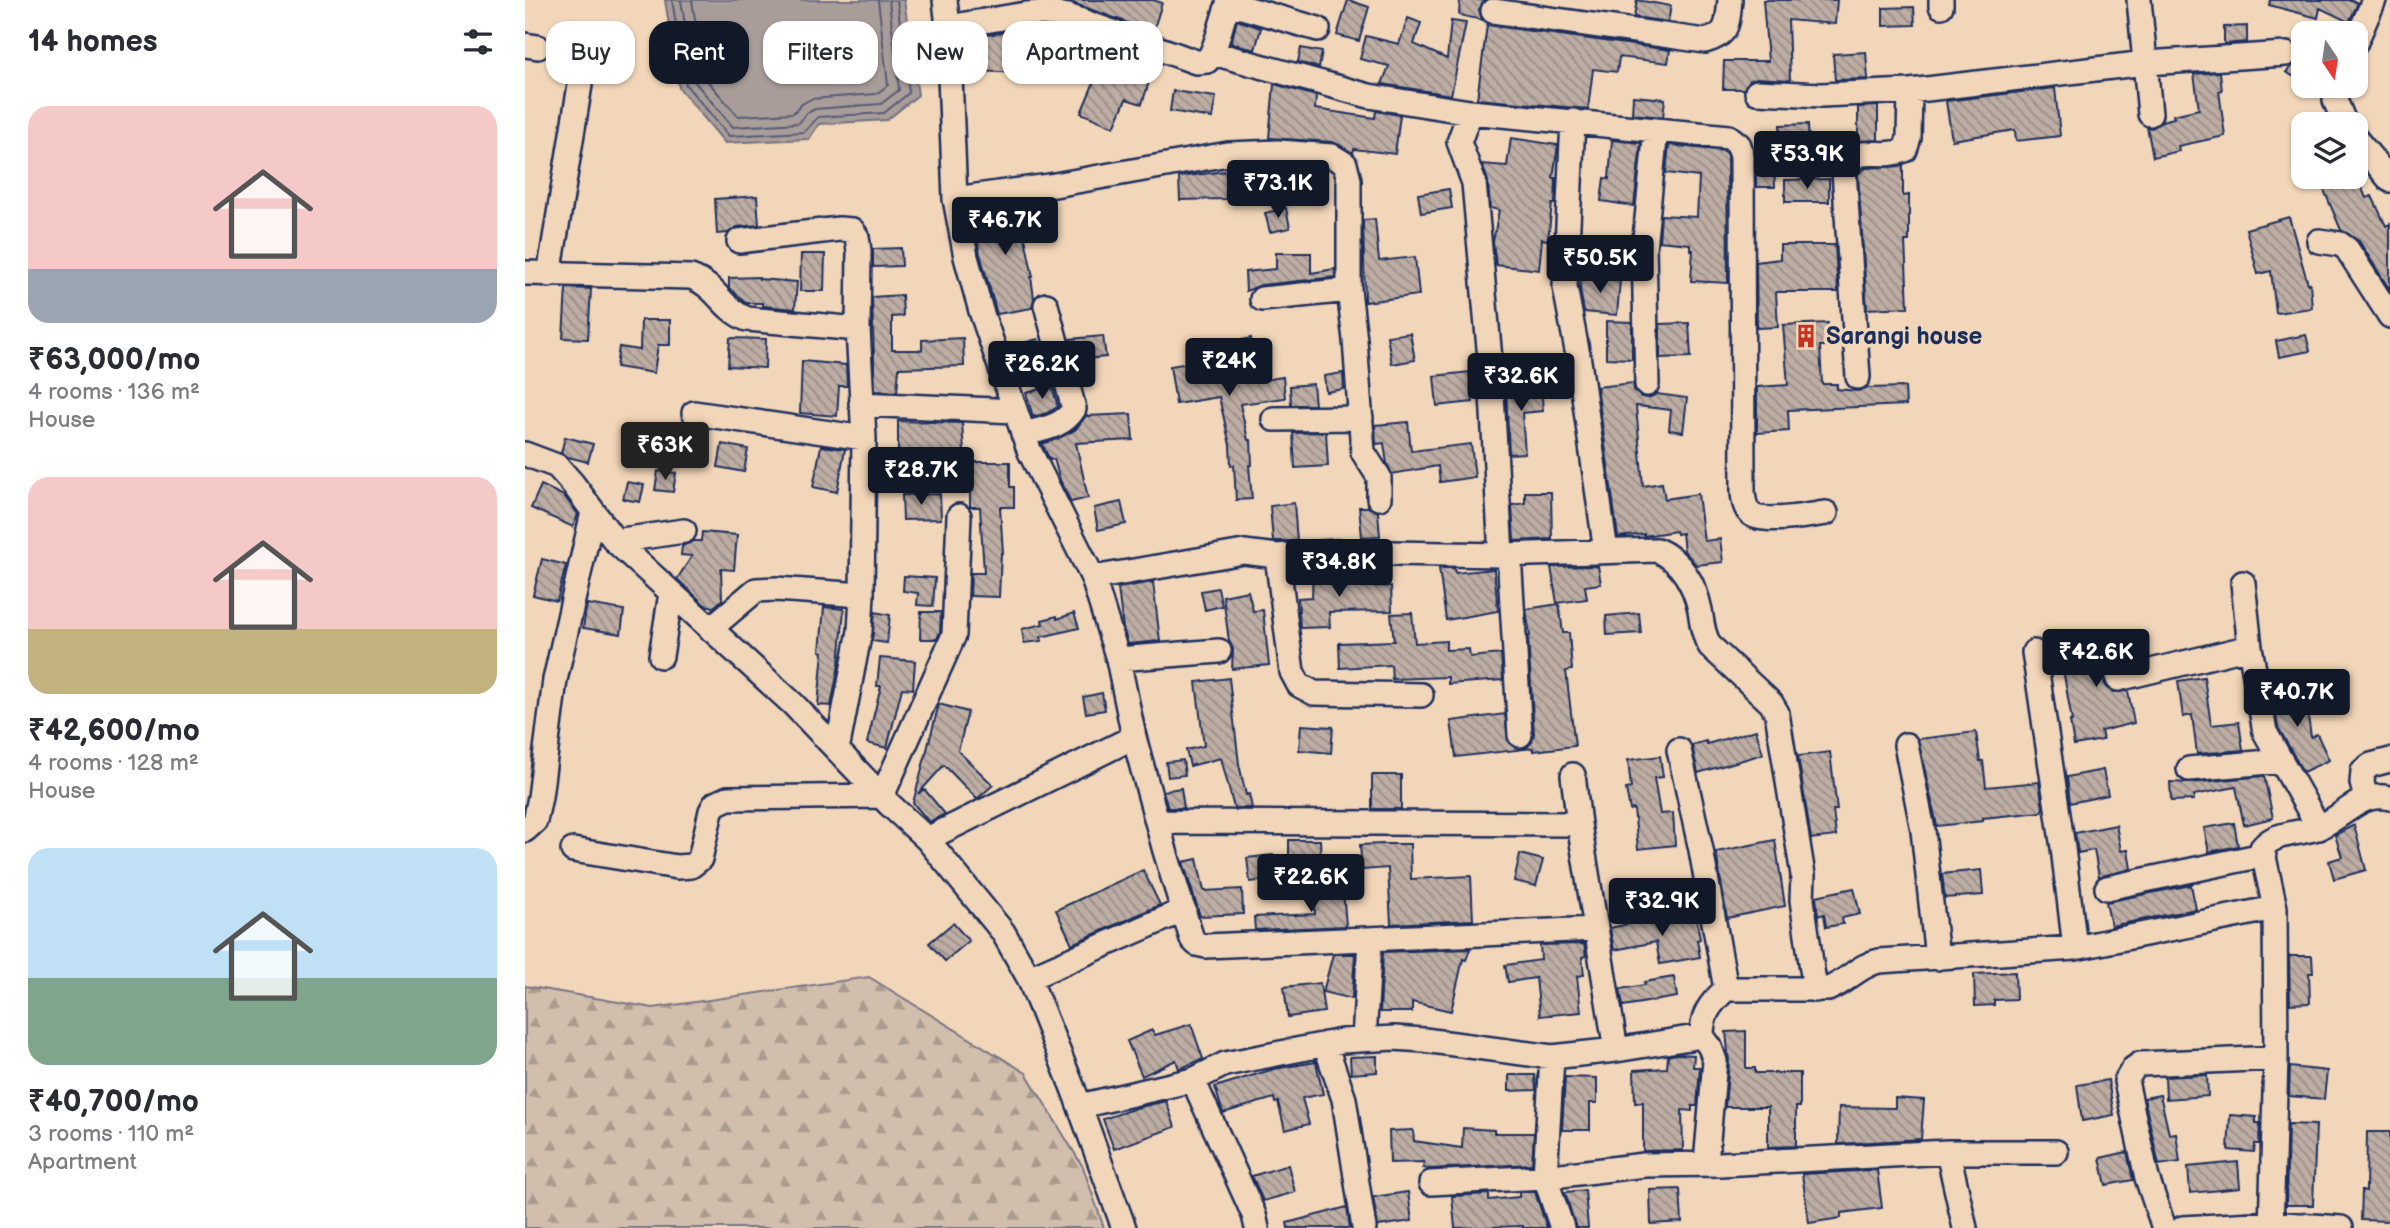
<!DOCTYPE html>
<html lang="en">
<head>
<meta charset="utf-8">
<style>
	body { margin:0; font-family:"Balsamiq Sans",sans-serif; background:#f7f7f7; color:#2b2b33; height:100vh; display:flex; flex-direction:column; font-size:26px; white-space:nowrap }
	* { box-sizing:border-box; margin:0 }
	p { font-size:23px; color:#7c7c81 }
	.icon { flex:none; width:38px; height:38px; fill:none; stroke:currentColor; stroke-width:2; stroke-linecap:round; stroke-linejoin:round }
	.map { position:relative; flex:1; overflow:hidden }
	.side { display:flex; flex-direction:column; background:#fff; width:525px }
	.side>* { flex:none }
	.hud { position:absolute; left:21px; top:21px; width:665px; height:63px; display:flex; gap:14px }
	.needle { width:46px; rotate:167deg }
	.tools { position:absolute; left:1766px; top:21px; display:grid; gap:14px }
	.tools a { display:grid; place-items:center; width:77px; height:77px; border-radius:14px; background:#fff; box-shadow:0 2px 5px #0004; font-size:35px }
	.price { position:absolute; translate:-50% -60px; padding:0 16px; border-radius:7px; background:#111827; color:#fff; font-size:23px; line-height:46px; filter:drop-shadow(0 2px 4px #0008) }
	.price::after { content:''; position:absolute; left:50%; top:42px; width:21px; height:16px; margin-left:-10px; background:inherit; clip-path:polygon(0 0,100% 0,50% 100%) }
	.price.on { background:#222; color:#fff }
	ul { padding:0; list-style:none }
	li { display:grid; align-content:center; gap:14px; height:371px; padding:0 28px }
	li span { display:grid; place-items:center; height:217px; border-radius:21px; color:#555 }
	li>.icon { margin-inline-start:auto }
	span .icon { width:126px; height:126px; fill:#fffc; stroke-width:1 }
	li b { font-size:30px }
	h2 { display:flex; justify-content:space-between; align-items:center; height:84px; padding:0 28px; font-size:30px }
	.chip { padding:0 24px; border-radius:21px; background:#fff; box-shadow:0 2px 5px #0004; font-size:24px; line-height:63px }
	.chip.on { background:#111827; color:#fff }
	main { display:flex; flex:1; min-height:0 }
	.map>svg:first-child { display:block }
</style>
</head>
<body>
<main>
<section class="side">
<h2>14 homes<svg class="icon" aria-label="filters" viewBox="0 0 24 24"><path d="M4 7h16M4 17h16"/><circle cx="9" cy="7" r="2"/><circle cx="15" cy="17" r="2"/></svg></h2>
<ul>
<li><span style="background:linear-gradient(#f6c9c9 75%,#9aa5b1 0)"><svg class="icon" aria-label="home" viewBox="0 0 24 24"><path d="M3 11l9-7 9 7M6 9v11h12V9"/></svg></span><div><b>₹63,000/mo</b><p>4 rooms · 136 m²</p><p>House</p></div></li>
<li><span style="background:linear-gradient(#f6c9c9 70%,#c2b280 0)"><svg class="icon" aria-label="home" viewBox="0 0 24 24"><path d="M3 11l9-7 9 7M6 9v11h12V9"/></svg></span><div><b>₹42,600/mo</b><p>4 rooms · 128 m²</p><p>House</p></div></li>
<li><span style="background:linear-gradient(#bfe0f5 60%,#7fa58c 0)"><svg class="icon" aria-label="home" viewBox="0 0 24 24"><path d="M3 11l9-7 9 7M6 9v11h12V9"/></svg></span><div><b>₹40,700/mo</b><p>3 rooms · 110 m²</p><p>Apartment</p></div></li>
</ul>
</section>
<div class="map">
<svg width="1865" height="1228" viewBox="0 0 1865 1228">
	<defs>
		<pattern id="forest-firs" width="22" height="20" patternUnits="userSpaceOnUse" patternTransform="scale(1.75)"><rect width="22" height="20" fill="#d2beac"/><path d="M5 1l3.5 6h-7zM16 11l3.5 6h-7z" fill="#aa9b8f"/></pattern>
		<pattern id="building-back-hatch" width="6" height="6" patternUnits="userSpaceOnUse" patternTransform="scale(1.75)"><rect width="6" height="6" fill="#bdada3"/><path d="M-1 5l2 2M0 0l6 6M5-1l2 2" fill="none" stroke="#998d88"/></pattern>
	</defs>
	<rect width="100%" height="100%" fill="#f2d6b9"/>
	<filter id="ink" filterUnits="userSpaceOnUse"><feTurbulence type="fractalNoise" baseFrequency=".0143" numOctaves="2"/><feDisplacementMap in="SourceGraphic" scale="14" xChannelSelector="R" yChannelSelector="G"/><feConvolveMatrix kernelMatrix="1 2 1 2 8 2 1 2 1" color-interpolation-filters="sRGB"/></filter>
	<g filter="url(#ink)">
		<path fill="url(#forest-firs)" stroke="#767685" stroke-width="2" d="M344,977L501,1073L558,1167L579,1228H0V986L128,1008Z"/>
		<path fill="#a99d9a" stroke="#707182" stroke-width="2" d="M140,0H379L393,95L362,120L294,124L284,139L200,143L154,88Z"/>
		<g fill="none" stroke-linecap="round" stroke-linejoin="round">
			<path stroke="#545b76" stroke-width="2" d="M147,0L161,85L204,136L279,132L293,117L359,113L384,93L372,0
				M156,0L169,81L208,127L274,123L282,113L290,109L356,104L374,90L364,0
				M167,0L179,77L213,116L268,113L277,104L286,99L351,94L363,85L353,0"/>
		</g>
		<path fill="url(#building-back-hatch)" stroke="#1b2f5e" stroke-width="2" d="M528,0H628L637,3L628,32L548,3Z
			M823,0L844,7L834,41L812,35Z
			M935,0H960L954,10L957,20L934,15Z
			M1112,0L1146,6L1143,22L1109,17Z
			M1238,0H1312L1310,24L1263,20L1265,80L1232,78L1225,80L1219,89H1198L1199,61H1243Z
			M1745,0H1827L1833,3L1824,22L1795,8L1793,18L1744,5Z
			M1389,7L1390,25L1358,26V8Z
			M883,18L896,23L889,44L922,59L926,21L941,23L926,95L857,84L864,66L835,59L841,36L874,44Z
			M712,20L736,28L730,50L706,43Z
			M962,25L1145,50L1143,63L1094,57L1092,72L1068,69L1063,109L952,99Z
			M1722,26V42L1699,44V27Z
			M522,27L540,30L612,56L603,76L624,82L617,104L601,99L589,127L556,113L572,75L513,70Z
			M499,29V73L448,71L450,37Z
			M1778,45V82L1761,72L1773,61L1774,51Z
			M776,48L797,52L794,68L773,62Z
			M1341,52L1343,79L1310,80L1308,54Z
			M1695,72L1697,91H1694L1700,136L1653,146L1654,151L1628,157L1622,127L1627,128L1637,121L1649,118L1648,115L1674,109L1669,74Z
			M749,84L791,96L790,109L850,118L851,111L875,115L870,154L829,149L828,153L808,142L744,138Z
			M1530,88L1535,136L1491,141L1490,130L1427,140L1421,101Z
			M648,91L691,97L687,118L645,111Z
			M1108,96L1140,99L1138,117L1107,114Z
			M1353,106V140L1333,141V107Z
			M1283,124L1284,148L1256,149L1255,125Z
			M986,138L1033,145L1028,178H1031L1030,204H1027L1023,240L1017,239L1014,270L971,265L968,242L974,210L965,208L963,181L957,164L982,166Z
			M1087,140L1116,143L1109,206L1076,201L1079,178L1084,179Z
			M1144,145L1199,151L1202,153L1203,283L1166,281L1168,250H1165V244L1134,241L1136,215L1172,217L1174,177L1141,173Z
			M750,166L788,169V201L752,202Z
			M1249,166L1250,187H1231V167Z
			M1378,166V196L1384,195V241H1380L1383,307L1342,309L1333,174L1341,168Z
			M701,171V199L655,200L654,177Z
			M1810,177H1832L1841,198L1847,196L1861,226L1865,224V290L1834,241L1816,230L1796,183Z
			M1304,179V202H1260V180Z
			M924,189L927,208L896,213L893,194Z
			M232,196L234,225L212,227L203,233L192,234L190,199Z
			M493,204L508,277H506L509,298L507,308L472,314L455,254L446,211Z
			M761,208L765,228L745,232L740,213Z
			M1764,217L1783,284L1785,283L1787,308L1751,313L1746,271L1733,274L1721,229Z
			M850,219L854,261L890,257L894,295L840,302L838,220Z
			M1255,245H1310L1313,292H1251L1253,327L1232,328L1231,262L1255,259Z
			M376,248L377,266L348,267V249Z
			M751,253H786V273L810,269V277L736,285L721,291L720,272L751,269Z
			M276,254H300L299,291H275Z
			M234,277V279L272,282L270,309L238,306V303H222L204,288V278Z
			M1056,277L1095,280L1092,315L1059,312L1055,289Z
			M41,288L66,289L63,339L38,338Z
			M377,295L378,316L367,317V350H397V340L438,338L439,366L374,368L372,392L350,391L347,297Z
			M116,320H145V345H133L129,373L91,367L94,347L115,350Z
			M1081,321L1107,322V359L1081,358Z
			M1164,323L1166,357L1135,358V324Z
			M1303,323L1304,346H1295L1297,384H1312V389L1333,391L1341,388L1380,387L1381,405L1263,410L1264,431L1232,433V387L1263,385L1258,325Z
			M885,333L890,360L867,364L862,336Z
			M1781,335L1785,351L1754,357L1751,341Z
			M578,336L581,357L550,360L545,339Z
			M205,338L241,339L240,368L203,366Z
			M726,338L732,381L758,377L760,398L715,404L723,440H726L727,465H724L727,499L711,500L709,465L706,466L705,445L694,397L651,404L645,366L695,358L692,346Z
			M513,339L519,359L495,366L491,345Z
			M277,361L321,365L322,386H314L312,416L275,413Z
			M945,372L948,402L912,406L909,376Z
			M818,373L819,389L801,392L799,376Z
			M1108,383L1109,391L1116,397L1123,398L1132,394L1162,398L1158,432L1144,430L1146,410L1111,406L1118,486L1137,483L1140,499L1173,494L1179,541L1195,539L1198,562L1171,565L1159,551L1157,533L1152,534L1151,531L1119,536V534L1093,537L1072,387Z
			M788,384L790,405H766L765,386Z
			M1016,384L1018,411L997,413L1000,453L984,454L981,387Z
			M527,386L533,407L522,413L508,417L501,393Z
			M606,414L608,440L551,443L563,498L546,502L535,480L529,459L525,460L517,444L532,439L550,430L561,416Z
			M373,421L437,423L439,452L386,453L384,488L352,485L353,465L373,467Z
			M883,422L886,451L946,444L950,477L915,482L913,466L867,474L862,464L859,443L851,444L850,425Z
			M801,432L803,466L770,468L768,433Z
			M40,437L68,444L63,462L43,457L36,453Z
			M197,444L223,449L219,472L193,467Z
			M296,446L320,449L312,492L288,487Z
			M433,462H485V487H489V507H475L478,553H476L474,597L445,596L446,573H459L455,507H445V482H433Z
			M133,471L151,473L148,492L130,490Z
			M102,482L119,485L115,502L98,499Z
			M16,485L39,496L53,514L48,527L6,508Z
			M1000,492H1026L1027,539L989,541L987,505L1000,503Z
			M415,494L416,519L378,520L377,495Z
			M596,502L601,524L573,530L569,508Z
			M769,503L772,541H748L745,506Z
			M834,507H843L853,512L855,536L837,537Z
			M177,532L212,535L209,570L196,569L197,600L189,607L180,605L152,579L167,556L156,555L157,546L169,541H176Z
			M17,559L41,565L32,601L8,595Z
			M816,566L815,587L866,586L867,611L804,612L805,627L775,628L773,598L787,597L788,568Z
			M1073,566L1076,584L1060,586L1062,599L1032,603L1026,567Z
			M914,568H929L930,573L969,569L973,611L921,620Z
			M379,576L410,578L408,606L392,605L393,593L378,591Z
			M628,582L635,641L603,644L598,628L593,588Z
			M693,588L697,606L680,610L676,591Z
			M723,591L728,611L738,610L744,665L707,669L708,649L704,641L698,596Z
			M62,604L99,610L96,634L58,628Z
			M1034,604L1038,633H1044L1047,670L1041,671L1050,746L1008,751V748L931,757L926,721L980,714L984,743L995,749L1002,747L1007,742L1009,734L1003,636H1005L1001,609Z
			M299,607L319,609L314,665L306,706L293,705L298,652L295,651Z
			M350,612L365,615L362,643L347,641Z
			M396,612H416L415,632L412,639H395Z
			M549,613L554,628L516,637L517,641L499,643L497,629L518,624L517,620L532,616V619Z
			M887,613L890,643L921,641V650L944,649L945,657L976,654L978,680L923,684V677L867,679L866,665L815,668L814,643L869,641L866,614Z
			M1114,613L1116,633L1082,635L1081,616Z
			M1598,632L1607,661L1584,668L1580,674L1579,682L1582,688L1588,692L1603,691L1609,723L1576,731L1578,740L1549,745L1545,721H1547L1539,675L1532,655Z
			M355,658L390,661L388,689L377,688L362,748L342,743L356,686H352Z
			M1759,676L1766,712L1782,710L1786,737L1792,734L1804,760L1778,772L1753,727L1745,679Z
			M1679,677L1686,725L1714,722L1718,750L1672,754L1667,715L1658,717L1653,681Z
			M704,678L714,764L721,795L724,794L727,808H709L696,758L665,766L661,750L679,746L671,682Z
			M577,693L580,710L561,713L558,697Z
			M414,704L443,712L433,751L468,785L452,799L419,765L393,794L399,789L420,814L404,822L388,803Z
			M776,725L808,727L806,753L774,750Z
			M1231,730L1238,754L1173,773L1167,745L1181,741L1182,744Z
			M1451,732L1455,761H1458L1461,787L1514,782L1518,808L1516,812L1458,818V821L1412,826L1393,739Z
			M1305,752L1312,810H1308L1311,836L1286,839L1273,756Z
			M1135,756L1138,777L1129,778L1135,814L1148,813L1150,845L1113,849L1109,809L1105,810L1101,789L1106,788L1103,760Z
			M658,760L660,775L643,777L641,762Z
			M1578,770L1583,795L1545,803L1542,777Z
			M847,775H876V809H847Z
			M1739,776L1748,818L1719,825L1711,787L1669,795V800L1646,801L1645,782L1665,783Z
			M656,788L659,808H643L638,791Z
			M1709,823L1713,846L1684,852L1679,828Z
			M1591,825L1596,851L1603,850L1606,869L1574,877L1569,850L1553,853L1550,833Z
			M1829,825L1841,870L1809,879L1804,861L1817,857L1810,835Z
			M764,840H795L796,865H764Z
			M1250,840L1260,906L1202,918L1191,852Z
			M859,844H885L886,879L946,876L948,920L866,924L863,868L837,870L835,845Z
			M995,854L1018,860L1011,886L989,881Z
			M748,855L751,879L725,882L722,858Z
			M672,859L679,891L717,889L718,914L675,916L658,862Z
			M618,870L635,905L547,944L531,910Z
			M1456,870L1458,895L1420,898L1417,874Z
			M1666,885L1671,909L1586,926L1581,902Z
			M1329,888L1335,914L1317,918L1318,924L1301,927L1299,914L1293,916L1291,896Z
			M818,889L821,926L730,930L729,917L790,914L789,891Z
			M1171,915L1175,939L1172,940L1175,957L1135,964L1131,942L1089,950L1085,928L1121,920V923Z
			M428,923L444,941L420,961L404,943Z
			M1059,944L1061,956L1057,957L1059,975L1052,976L1056,1012L1015,1016L1011,978L983,982L980,965L1016,960L1015,945Z
			M945,949L941,960L938,959L926,1011L887,1002V1012H855L858,952Z
			M808,954H830L827,999L798,992Z
			M1764,956H1787L1788,973H1784L1785,1003L1765,1004Z
			M1490,972L1491,999L1469,1000V1005L1450,1006L1449,974Z
			M1149,977L1152,997L1098,1006L1095,989L1120,985L1119,982Z
			M795,983L799,1012L763,1017L759,987Z
			M666,1024L678,1059L654,1069L651,1060L617,1076L602,1041L627,1030L630,1035Z
			M1221,1031V1068H1230V1073H1275V1107H1271V1146L1243,1147V1107H1200L1204,1062L1201,1032Z
			M1151,1054L1169,1055L1168,1067H1175L1172,1106H1167V1111L1157,1110L1158,1150L1118,1151V1102L1110,1103L1109,1070L1142,1068L1143,1056Z
			M852,1056V1072L826,1074L825,1057Z
			M791,1062L798,1094L777,1098L784,1124L760,1130L753,1102L750,1103L749,1098L698,1113L690,1087L749,1069Z
			M1765,1067L1802,1071L1799,1099L1764,1096Z
			M984,1075H1010L1011,1090L984,1091Z
			M1682,1075L1683,1096L1641,1099L1640,1077Z
			M1040,1077L1072,1078V1103H1065V1130H1037Z
			M1583,1080L1589,1115L1557,1121L1552,1085Z
			M1635,1095L1644,1134L1651,1133L1655,1162L1634,1165L1619,1098Z
			M1370,1098L1399,1100L1396,1139L1313,1144L1314,1107L1370,1108Z
			M641,1101L650,1127L589,1149L578,1119L611,1108Z
			M1705,1115L1731,1117V1123H1735L1734,1144H1730L1729,1152L1703,1150Z
			M1763,1124L1791,1125L1788,1205H1761Z
			M938,1128L969,1130V1133H1009L1007,1164L904,1169L898,1168L899,1162L865,1163L864,1131L888,1130L889,1141L937,1148Z
			M1842,1132H1865V1221L1836,1220L1837,1190L1841,1191Z
			M1602,1152L1608,1180L1581,1185L1575,1158Z
			M1713,1162L1715,1188L1665,1193L1663,1167Z
			M763,1165L770,1192L738,1201L727,1176Z
			M1352,1170L1357,1208L1316,1213V1218L1284,1223L1277,1174Z
			M1155,1189L1157,1222L1126,1224L1125,1190Z
			M1060,1190L1063,1228H1051L1040,1192Z
			M883,1192L887,1221L853,1226L848,1197Z
			M994,1192H1010L1022,1228H998V1226L930,1228L927,1196L964,1194V1200L994,1197Z
			M822,1207L825,1228H763L762,1223Z"/>
		<g fill="none" stroke-linecap="round" stroke-linejoin="round">
			<g stroke="#1b2f5e" stroke-width="28">
				<path id="minor" d="M420,0L423,27L430,199L441,257L456,311L504,450L568,578L593,659L609,737L640,851L667,939L672,944L681,946L1071,929
					M1614,0L1625,114
					M703,3L793,29
					M1416,6V0
					M968,11L1180,41C1205,34 1202,23 1205,0
					M423,27L501,14L519,13L543,16L671,62L682,61C693,47 696,19 705,0
					M1830,44L1849,0
					M0,45L13,47
					M688,53L844,96L945,112L1204,137L1214,145L1217,157L1218,493C1219,501 1220,509 1226,514C1238,524 1285,515 1301,513
					M1813,86L1810,100L1820,124
					M1232,92L1296,95L1385,91L1621,63L1761,54
					M945,112L934,142L949,183L965,359L976,555
					M1048,121L1040,287L1054,361L1081,552
					M1830,138L1865,180
					M430,199L524,186L703,154L753,152L807,156L820,164L824,180V290L830,340L838,452L854,477V498
					M214,241L314,229L327,230L332,237L334,251L333,329L339,438L337,595L335,631L312,750
					M1794,241L1815,244L1822,249L1865,316
					M0,273L166,277C192,286 197,309 222,319L333,329
					M24,275L55,85
					M737,299L824,290
					M1333,377L1319,171C1332,141 1355,161 1380,150L1384,138L1385,91
					M1122,384L1119,248L1131,130
					M336,404L490,411
					M169,413L339,438
					M749,419L836,418
					M498,434C518,429 538,427 549,409L521,305
					M0,454L32,466L48,484L90,541L268,704L364,804L402,839L478,932L504,978L549,1091L599,1228
					M90,541L159,531
					M984,554L995,735
					M752,556L767,672L774,685L789,693L896,695
					M568,578L719,552L752,556L811,552L976,555L1132,550C1156,560 1170,585 1175,610C1177,623 1178,635 1185,646L1246,703L1252,713L1278,875L1277,900L1290,990
					M1718,583L1725,647L1740,732L1794,828
					M185,629L231,590L251,589L337,595
					M1509,652L1538,848L1550,948
					M136,656L146,593
					M593,659L694,651
					M1593,679L1725,647
					M1381,745L1398,830L1412,958
					M1154,750L1176,850L1201,989
					M1664,769L1755,761
					M1048,775L1054,824
					M1841,798L1837,783L1838,771L1846,765L1865,760
					M632,822L1054,824L1091,1050
					M0,830L10,821L15,797L30,680L68,512
					M402,839L609,737
					M48,850L152,867L166,866L175,859L186,811L190,804L203,798L357,796L429,635L434,516
					M1582,888L1738,855
					M504,978L659,910
					M1177,1036C1177,1014 1185,1004 1201,989H1303C1322,982 1334,965 1354,961L1550,948L1750,908
					M839,1039L845,940
					M800,1044L819,1099L839,1228
					M1027,1057L1020,1177L1037,1228
					M668,1080L729,1215L732,1228
					M555,1106L668,1080L700,1064L817,1041L869,1038L899,1040L1027,1057L1091,1050L1177,1036L1185,1047L1190,1061L1181,1163
					M1423,1152H1531
					M906,1183L1020,1177L1119,1165L1195,1164L1423,1152L1440,1228
					M1639,1228L1622,1178L1601,1081L1608,1069L1615,1064L1751,1058
					M1658,1228L1746,1223L1816,1228
					M1746,1228L1751,1058L1750,908L1737,848C1749,832 1775,834 1792,828C1817,819 1836,790 1865,798"/>
			</g>
			<use href="#minor" stroke="#f2d6b9" stroke-width="23"/>
		</g>
	</g>
	<defs>
		<g id="building-bare" transform="scale(1.89)"><path d="M-4-6H4V6H1V3H-1V6H-4ZM-2.5-4.3h1.7v1.8h-1.7ZM.8-4.3h1.7v1.8H.8ZM-2.5-1h1.7V.8h-1.7ZM.8-1h1.7V.8H.8Z" fill="#c8321e" stroke="#f2d6b9" stroke-width="2.5" paint-order="stroke"/></g>
	</defs>
	<g fill-rule="evenodd">
		<use href="#building-bare" x="1281" y="336"/>
	</g>
	<g text-anchor="middle" dominant-baseline="central" stroke-width="7" stroke-linejoin="round" paint-order="stroke">
		<g font-size="24" font-weight="bold" fill="#1b2f5e" stroke="#f2d6b9" text-anchor="start">
			<text x="1301" y="336">Sarangi house</text>
		</g>
	</g>
</svg>
<div class="tools">
<a><svg class="needle" viewBox="-14 -14 28 28"><path d="M0-13l5 13h-10z" fill="#e53935"/><path d="M0 13l5-13h-10z" fill="#7c7c81"/></svg></a>
<a><svg class="icon" aria-label="layers" viewBox="0 0 24 24"><path d="M12 4l9 5-9 5-9-5zM3 14l9 5 9-5"/></svg></a>
</div>
<b class="price" style="left:1282px;top:191px">₹53.9K</b>
<b class="price" style="left:753px;top:220px">₹73.1K</b>
<b class="price" style="left:480px;top:257px">₹46.7K</b>
<b class="price" style="left:1075px;top:295px">₹50.5K</b>
<b class="price" style="left:704px;top:398px">₹24K</b>
<b class="price" style="left:517px;top:401px">₹26.2K</b>
<b class="price" style="left:996px;top:413px">₹32.6K</b>
<b class="price on" style="left:140px;top:482px">₹63K</b>
<b class="price" style="left:396px;top:507px">₹28.7K</b>
<b class="price" style="left:814px;top:599px">₹34.8K</b>
<b class="price" style="left:1571px;top:689px">₹42.6K</b>
<b class="price" style="left:1772px;top:729px">₹40.7K</b>
<b class="price" style="left:786px;top:914px">₹22.6K</b>
<b class="price" style="left:1137px;top:938px">₹32.9K</b>
<div class="hud">
<a class="chip">Buy</a>
<a class="chip on">Rent</a>
<a class="chip">Filters</a>
<a class="chip">New</a>
<a class="chip">Apartment</a>
</div>
</div>
</main>
</body>
</html>
